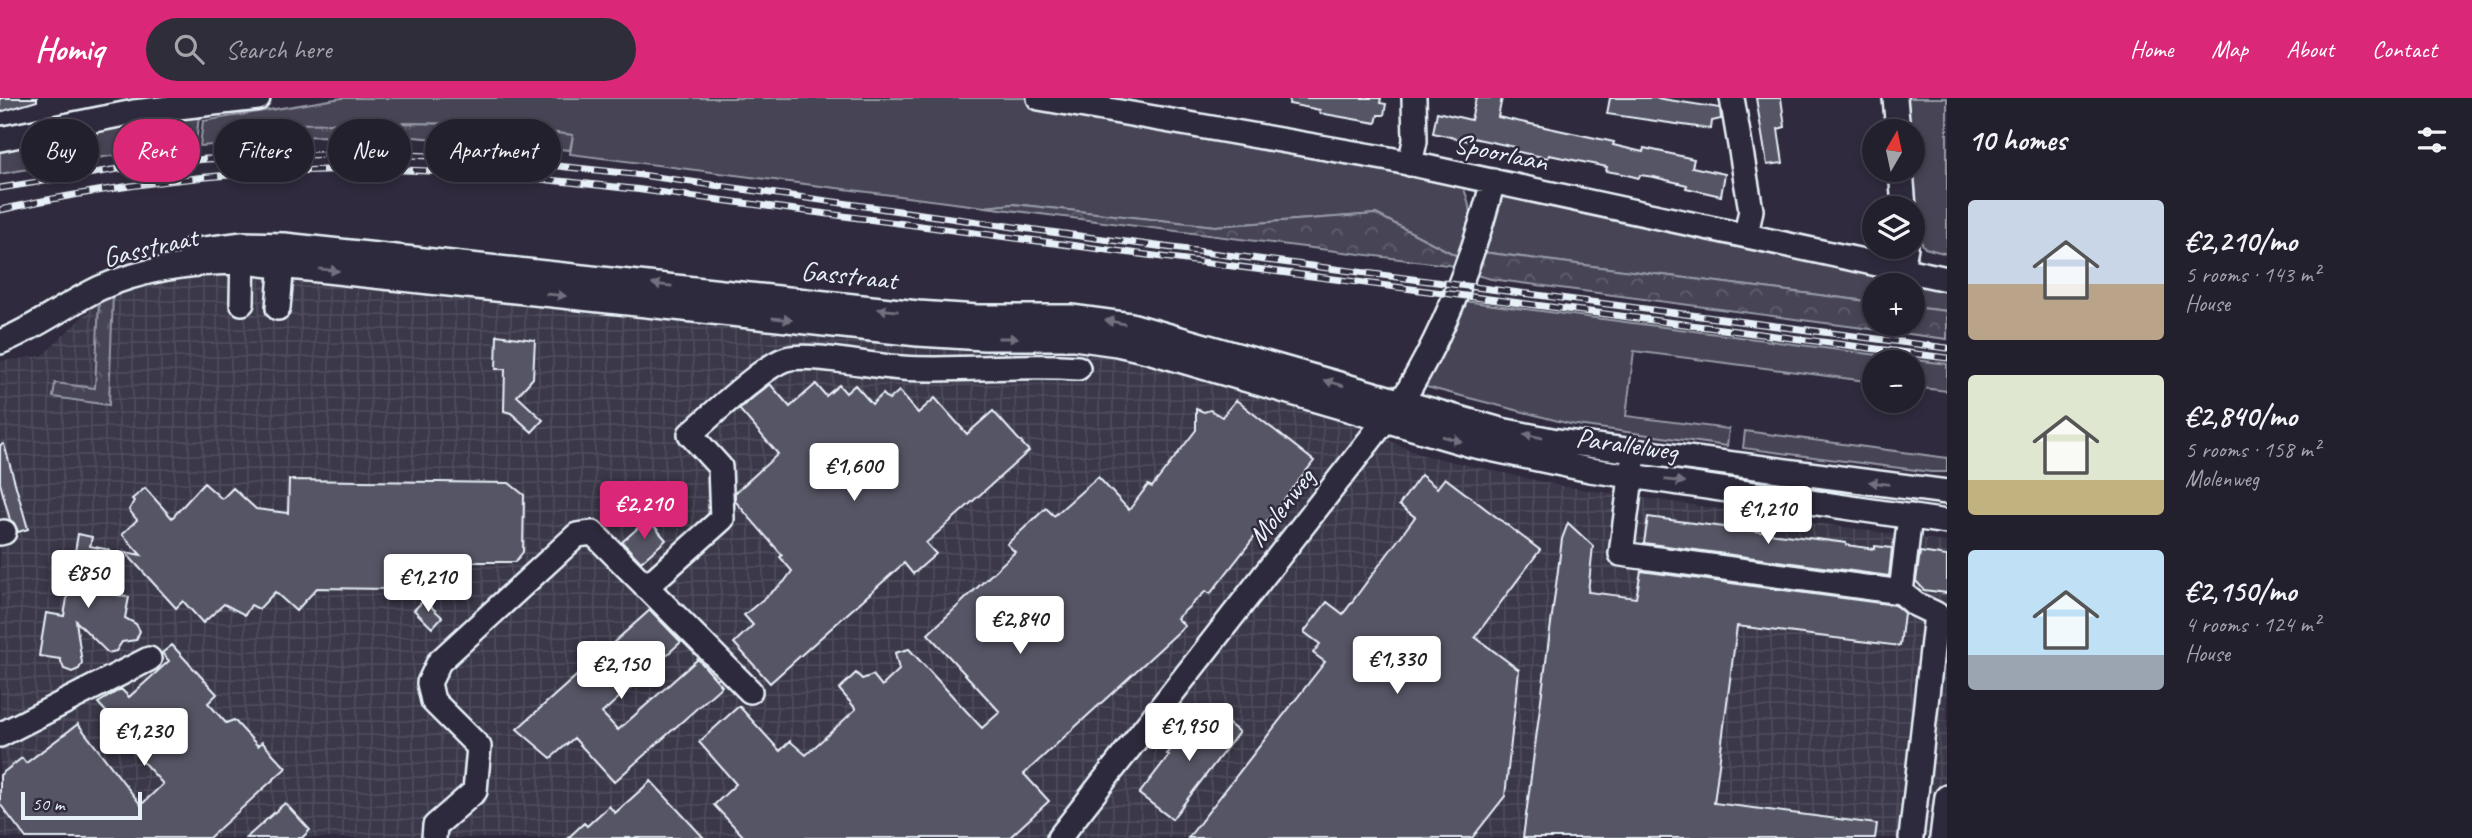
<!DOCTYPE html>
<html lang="en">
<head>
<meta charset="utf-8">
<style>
	body { margin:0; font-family:Caveat,sans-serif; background:#2f2d3a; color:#f1f3f6; height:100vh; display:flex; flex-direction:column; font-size:26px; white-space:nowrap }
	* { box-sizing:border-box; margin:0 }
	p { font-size:23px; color:#a3a3aa }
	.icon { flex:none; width:38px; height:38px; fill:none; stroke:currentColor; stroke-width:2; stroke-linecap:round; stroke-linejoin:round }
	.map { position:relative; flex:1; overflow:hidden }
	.drawer { display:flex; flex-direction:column; background:#23202e; width:525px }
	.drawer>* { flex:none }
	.top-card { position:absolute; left:21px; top:21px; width:665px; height:63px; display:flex; gap:14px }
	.needle { width:46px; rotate:9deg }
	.fabs { position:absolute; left:1862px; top:21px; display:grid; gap:14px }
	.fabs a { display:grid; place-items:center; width:63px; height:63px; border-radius:50%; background:#23202e; box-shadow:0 4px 10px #0003,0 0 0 2px #403e4a; font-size:35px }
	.scale { position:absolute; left:21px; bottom:18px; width:121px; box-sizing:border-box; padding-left:7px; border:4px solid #e8f1f8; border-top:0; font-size:19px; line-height:24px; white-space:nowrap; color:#e8f1f8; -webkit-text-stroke:5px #2f2a3d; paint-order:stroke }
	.price { position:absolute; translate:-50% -60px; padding:0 16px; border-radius:7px; background:#fff; color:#222; font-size:23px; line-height:46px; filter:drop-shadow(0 2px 4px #0008) }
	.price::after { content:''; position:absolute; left:50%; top:42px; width:21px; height:16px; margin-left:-10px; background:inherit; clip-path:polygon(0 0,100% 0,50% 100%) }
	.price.selected { background:#db2777; color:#fff }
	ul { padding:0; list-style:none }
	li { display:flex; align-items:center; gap:21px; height:175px; padding:0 21px }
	li span { display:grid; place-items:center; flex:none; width:196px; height:140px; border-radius:7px; color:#555 }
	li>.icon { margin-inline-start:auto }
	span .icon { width:84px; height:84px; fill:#fffc; stroke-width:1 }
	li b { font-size:30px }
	h2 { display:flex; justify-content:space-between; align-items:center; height:84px; padding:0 21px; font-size:30px }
	.chip { padding:0 24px; border-radius:32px; background:#23202e; box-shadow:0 4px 10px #0003,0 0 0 2px #403e4a; font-size:24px; line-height:63px }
	.chip.selected { background:#db2777; color:#fff }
	header { display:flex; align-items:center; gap:42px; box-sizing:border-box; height:98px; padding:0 35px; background:#db2777; color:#fff }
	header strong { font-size:33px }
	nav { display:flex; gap:38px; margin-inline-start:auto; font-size:24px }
	.search { width:490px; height:63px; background:#2f2d3a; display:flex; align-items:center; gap:18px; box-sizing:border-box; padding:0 24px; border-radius:38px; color:#a3a3aa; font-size:26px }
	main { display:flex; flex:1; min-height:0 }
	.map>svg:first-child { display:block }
</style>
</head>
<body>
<header>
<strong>Homiq</strong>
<div class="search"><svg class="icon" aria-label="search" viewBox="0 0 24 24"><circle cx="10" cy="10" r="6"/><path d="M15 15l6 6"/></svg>Search here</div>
<nav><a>Home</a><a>Map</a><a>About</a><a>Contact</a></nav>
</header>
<main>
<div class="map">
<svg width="1947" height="740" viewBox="0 0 1947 740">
	<defs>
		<pattern id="industrial-grid" width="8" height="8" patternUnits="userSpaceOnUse" patternTransform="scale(1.75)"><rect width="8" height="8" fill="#3b3749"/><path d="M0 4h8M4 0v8" fill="none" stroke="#4e4b5b"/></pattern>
		<pattern id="forest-crowns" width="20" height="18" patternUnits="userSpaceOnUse" patternTransform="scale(1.75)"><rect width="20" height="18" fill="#464455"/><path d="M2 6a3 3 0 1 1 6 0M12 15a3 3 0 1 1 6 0" fill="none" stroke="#615f6e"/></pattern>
		<pattern id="park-tufts" width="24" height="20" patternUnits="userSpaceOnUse" patternTransform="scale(1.75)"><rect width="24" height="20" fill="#464455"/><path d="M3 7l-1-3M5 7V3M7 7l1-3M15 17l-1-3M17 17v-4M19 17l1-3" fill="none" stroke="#615f6e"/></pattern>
	</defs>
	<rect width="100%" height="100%" fill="#2f2a3d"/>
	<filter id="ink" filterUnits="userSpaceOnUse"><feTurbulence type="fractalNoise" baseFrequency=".0143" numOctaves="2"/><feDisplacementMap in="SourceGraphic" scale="14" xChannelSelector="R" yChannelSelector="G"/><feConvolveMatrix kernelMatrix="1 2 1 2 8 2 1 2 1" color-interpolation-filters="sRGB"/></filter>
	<g filter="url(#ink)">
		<path fill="url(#industrial-grid)" d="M172,175L316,178L950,252L1107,256L1343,321L1419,356L1562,388L1947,444V740H0V263L42,258L106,196Z"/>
		<path fill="#464455" stroke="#979aa6" stroke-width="2" d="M342,0H1036L1459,82C1475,106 1471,136 1465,162L1376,116L1215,128L1013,106L985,109L570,56L573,37L480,26L377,25L286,27L285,42L200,48L203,23Z
			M1904,0H1947V156L1925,150C1907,128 1913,62 1913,33H1908Z
			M199,17L196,46L61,65L0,76V47L86,30Z
			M1503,89L1947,186V213L1913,209V187H1874V204L1482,154Z
			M1464,203L1947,266V293L1913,289V264H1874V284L1634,253L1626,318L1729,331L1727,348L1570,326L1419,287Z
			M1745,333L1947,360V374H1931L1743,350Z"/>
		<path fill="url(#forest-crowns)" stroke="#979aa6" stroke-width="2" d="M1013,106L1215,128L1376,116L1465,162L1463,169L985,109Z
			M1482,154L1874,204V226H1913V209L1947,213V241L1491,181L1473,176Z
			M113,195L109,307L53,299L55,285L95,290L99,203Z"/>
		<path fill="url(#park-tufts)" stroke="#979aa6" stroke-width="2" d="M377,25L480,26L573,37L570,52L389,37L286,39V26Z"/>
		<path fill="#575565" stroke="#e8f1f8" stroke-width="2" d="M0,0H37V3L0,14Z
			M1290,0H1381L1380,5L1386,6L1384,17H1378L1376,25L1319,15L1320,12L1289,6Z
			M1476,0H1502L1498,19L1614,44L1613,47L1643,54L1644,50L1694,61L1692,69L1725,76L1721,98L1686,90L1687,87L1654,79L1640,77L1639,80L1623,76L1606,73L1607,69L1549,57L1548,60L1514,53L1515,49L1468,39V43L1433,35L1437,14L1471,22Z
			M1610,0H1656L1720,10L1721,21L1712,23L1711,31L1607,16Z
			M1756,0H1781L1785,29L1778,31L1783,65L1767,67Z
			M497,237L535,242L533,280L517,298L543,322L532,334L511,315L504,313L505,271H496Z
			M770,286L790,309L816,286L826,298L839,287L846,295L855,287L872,306L883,296L889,302L899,293L918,315L935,300L967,336L993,313L1029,353L926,445L936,456L913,476L904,465L770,585L734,545L753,527L744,517L784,484L792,473L780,459L782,457L735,403V395L778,356L739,311Z
			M1236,302L1314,363L1210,496L1206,493L1177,520L1185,528L1024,676L1049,703L1009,740H745L714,707L736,686L699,644L739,608L780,653L790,643L806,657L856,611L839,591L856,575L862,581L873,577L882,588L899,572L895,555L909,551L982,630L1000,614L928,536L1015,454L1007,446L1046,410L1054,418L1098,379L1129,412L1148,387L1152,389L1196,332V311L1204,314L1210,312L1222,319Z
			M4,346L28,431L18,434L14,425L10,422L0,385V347Z
			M1421,377L1437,390L1445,380L1540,452L1475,539L1519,572L1505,698L1472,740H1188L1325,564L1313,555L1320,546L1304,534L1327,504L1343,516L1395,446L1415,419L1399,407Z
			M289,382L509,385L524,397L523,454L515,464H465V472H461L460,492L317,490L296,513L275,494L259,511L251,507L245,517L224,506L203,525L183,503L176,510L125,454L141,457L122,436L137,422L129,412L134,403L132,401L145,390L172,420L204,385L222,401L233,390L256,411L288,415Z
			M1648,419L1846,445V447L1875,451V448L1892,450L1889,478L1644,445Z
			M648,421L666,442L641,464L622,444Z
			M1568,425L1593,448L1588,494L1636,500L1641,473L1895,507L1904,515L1900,548L1737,528L1714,705L1877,726L1875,740H1523L1562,441Z
			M78,436L92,439L90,448L110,452L106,475L114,482L112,496L129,499L125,520L136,526L140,533L136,542L122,544L116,553L108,555L76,523L82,565L79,571L72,574L64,571L60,561L39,558L46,515L64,518Z
			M1920,454L1947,458V495L1924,492L1916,483Z
			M424,502L442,519L432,530L414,512Z
			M650,512L681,544L602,615L618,632L698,561L722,588L614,684L574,640L551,660L517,631Z
			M172,547L217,596L208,605L226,625L234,622L258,648L262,644L286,670L209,740H26L0,706V677L22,660L26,665L78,626L141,707L163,686L104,621L109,617L98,605L121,591L129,599L169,563L162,555Z
			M1207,609L1239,634L1172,721L1139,696L1169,657L1167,656Z
			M651,683L704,740H568L584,725L587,728L609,708L615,715Z
			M285,705L310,732L302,740H246Z"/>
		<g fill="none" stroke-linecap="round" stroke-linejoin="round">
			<g stroke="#e8f1f8" stroke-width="28">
				<path id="minor" d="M1039,0L1389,61L1947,181
					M1732,0L1751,112L1746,137
					M1895,0L1898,33
					M0,41L134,14L258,0
					M1410,66L1415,43L1414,0
					M1901,72L1904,110
					M190,153L243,146L284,147L918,215L978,219H1071L1131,227L1501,332L1557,343L1947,394
					M1902,171L1906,149
					M242,205L243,149
					M278,210L283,153
					M0,244C36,230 66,206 100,190C145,170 194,164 243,164L918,236L984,240H1074L1117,246L1148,253L1471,347L1590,372L1947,424
					M1633,364L1621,456L1901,494
					M1910,418L1901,494L1915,506L1936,516L1911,740
					M0,435L4,434
					M646,489L722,421L720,369L690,336C710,319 764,267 786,261C808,254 875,269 902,270C961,274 1019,265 1078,270
					M0,637L149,561
					M434,740L435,728L475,693L479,649L433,603L429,585L439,564L577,437L593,435L750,593
					M1059,740L1408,293C1447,227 1474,158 1493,83
					M1942,740L1947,699"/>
			</g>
			<use href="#minor" stroke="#2f2a3d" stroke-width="23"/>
			<g stroke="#e8f1f8" stroke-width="7">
				<path id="rail" d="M0,90L131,69L206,61L358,55L480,60L634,76L1072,137L1947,250
					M0,112C132,82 267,69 403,72C483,74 562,83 642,92L1947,260"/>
			</g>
			<use href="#rail" stroke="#2f2a3d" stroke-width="4.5" stroke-dasharray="13" stroke-linecap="butt"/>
		</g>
		<defs><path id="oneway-solid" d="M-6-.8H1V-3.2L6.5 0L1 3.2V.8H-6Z" transform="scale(1.75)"/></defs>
		<g fill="#70707e">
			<use href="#oneway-solid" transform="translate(329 172) rotate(6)"/>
			<use href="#oneway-solid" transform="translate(662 187) rotate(-174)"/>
			<use href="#oneway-solid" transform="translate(556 197) rotate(6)"/>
			<use href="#oneway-solid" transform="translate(888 212) rotate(-174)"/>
			<use href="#oneway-solid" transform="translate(782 221) rotate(6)"/>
			<use href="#oneway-solid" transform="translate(1115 224) rotate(-169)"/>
			<use href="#oneway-solid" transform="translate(1008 240)"/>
			<use href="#oneway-solid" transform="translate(1334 285) rotate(-164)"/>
			<use href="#oneway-solid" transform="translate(1533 338) rotate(-169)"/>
			<use href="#oneway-solid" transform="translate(1452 341) rotate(16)"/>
			<use href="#oneway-solid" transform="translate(1675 383) rotate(7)"/>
			<use href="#oneway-solid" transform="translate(1879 385) rotate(-173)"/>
		</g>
	</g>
	<g text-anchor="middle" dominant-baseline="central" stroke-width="5" stroke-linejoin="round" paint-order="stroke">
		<g font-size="28" fill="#e8f1f8" stroke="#2f2a3d">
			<text transform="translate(1501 54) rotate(12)">Spoorlaan</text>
			<text transform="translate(150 149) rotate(-13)">Gasstraat</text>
			<text transform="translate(849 177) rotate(6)">Gasstraat</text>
			<text transform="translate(1627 346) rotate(8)">Parallelweg</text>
			<text transform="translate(1281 409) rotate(-52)">Molenweg</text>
		</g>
	</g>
</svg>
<div class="fabs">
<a><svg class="needle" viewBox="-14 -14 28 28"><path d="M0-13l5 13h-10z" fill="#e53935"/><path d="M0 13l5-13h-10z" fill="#a3a3aa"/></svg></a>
<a><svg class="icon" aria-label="layers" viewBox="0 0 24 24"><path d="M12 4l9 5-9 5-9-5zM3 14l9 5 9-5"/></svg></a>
<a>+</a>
<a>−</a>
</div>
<div class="scale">50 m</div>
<b class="price" style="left:854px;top:405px">€1,600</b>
<b class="price selected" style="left:644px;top:443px">€2,210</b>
<b class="price" style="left:1768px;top:448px">€1,210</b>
<b class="price" style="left:88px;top:512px">€850</b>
<b class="price" style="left:428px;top:516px">€1,210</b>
<b class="price" style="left:1020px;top:558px">€2,840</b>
<b class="price" style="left:1397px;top:598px">€1,330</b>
<b class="price" style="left:621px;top:603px">€2,150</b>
<b class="price" style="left:1189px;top:665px">€1,950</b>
<b class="price" style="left:144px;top:670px">€1,230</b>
<div class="top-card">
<a class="chip">Buy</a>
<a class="chip selected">Rent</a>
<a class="chip">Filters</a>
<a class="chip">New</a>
<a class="chip">Apartment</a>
</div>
</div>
<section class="drawer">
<h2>10 homes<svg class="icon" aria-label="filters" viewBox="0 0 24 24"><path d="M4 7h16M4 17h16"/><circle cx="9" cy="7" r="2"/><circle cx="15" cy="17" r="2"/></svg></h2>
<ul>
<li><span style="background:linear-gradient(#c9d6e8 60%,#b9a48a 0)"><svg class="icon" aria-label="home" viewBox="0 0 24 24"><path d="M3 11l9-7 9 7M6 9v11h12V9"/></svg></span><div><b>€2,210/mo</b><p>5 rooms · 143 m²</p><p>House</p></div></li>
<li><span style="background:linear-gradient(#dfe7d0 75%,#c2b280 0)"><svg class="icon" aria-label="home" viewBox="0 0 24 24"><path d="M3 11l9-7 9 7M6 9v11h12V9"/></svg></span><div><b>€2,840/mo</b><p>5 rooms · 158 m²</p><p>Molenweg</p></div></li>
<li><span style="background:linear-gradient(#bfe0f5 75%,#9aa5b1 0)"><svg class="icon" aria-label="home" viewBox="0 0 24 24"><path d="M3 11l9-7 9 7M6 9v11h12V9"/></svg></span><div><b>€2,150/mo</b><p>4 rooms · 124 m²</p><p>House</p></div></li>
</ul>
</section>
</main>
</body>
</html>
